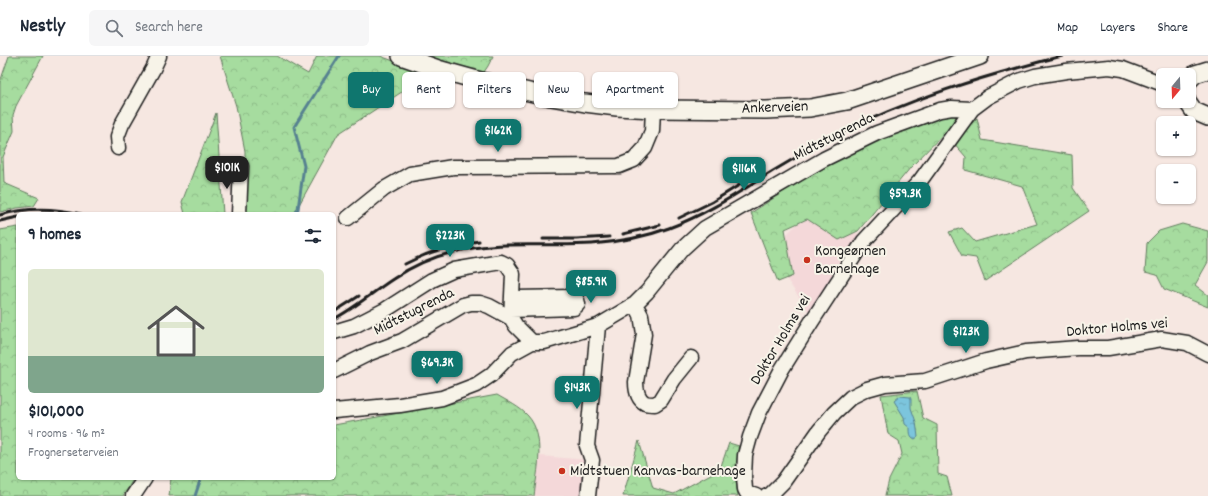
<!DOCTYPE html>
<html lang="en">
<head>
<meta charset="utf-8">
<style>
	body { margin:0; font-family:Dekko,sans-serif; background:#f6f6f7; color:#1f2937; height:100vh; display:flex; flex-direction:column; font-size:15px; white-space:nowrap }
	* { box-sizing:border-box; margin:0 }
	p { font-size:13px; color:#747a83 }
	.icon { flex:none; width:22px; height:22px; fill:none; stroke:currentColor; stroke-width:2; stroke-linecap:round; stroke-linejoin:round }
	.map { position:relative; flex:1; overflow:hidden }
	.details { position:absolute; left:16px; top:156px; width:320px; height:268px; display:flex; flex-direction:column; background:#fff; border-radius:6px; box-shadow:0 1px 3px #0004 }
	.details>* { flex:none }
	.top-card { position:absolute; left:348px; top:16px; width:380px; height:36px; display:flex; gap:8px }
	.needle { width:26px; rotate:199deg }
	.controls { position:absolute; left:1156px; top:12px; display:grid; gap:8px }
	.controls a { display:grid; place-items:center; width:40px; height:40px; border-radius:6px; background:#fff; box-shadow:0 1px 3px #0004; font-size:20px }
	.price { position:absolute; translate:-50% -34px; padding:0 9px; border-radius:8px; background:#0f766e; color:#fff; font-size:13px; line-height:26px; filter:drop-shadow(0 1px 2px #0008) }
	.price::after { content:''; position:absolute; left:50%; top:24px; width:12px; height:9px; margin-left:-6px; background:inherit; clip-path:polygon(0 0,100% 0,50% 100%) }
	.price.on { background:#222; color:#fff }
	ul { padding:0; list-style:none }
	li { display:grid; align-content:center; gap:8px; height:212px; padding:0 12px }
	li span { display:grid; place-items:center; height:124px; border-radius:6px; color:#555 }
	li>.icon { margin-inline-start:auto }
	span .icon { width:72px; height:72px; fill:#fffc; stroke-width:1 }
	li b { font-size:17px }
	h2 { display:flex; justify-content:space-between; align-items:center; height:48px; padding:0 12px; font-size:17px }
	.pill { padding:0 14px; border-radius:6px; background:#fff; box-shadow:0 1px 3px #0004; font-size:14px; line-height:36px }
	.pill.on { background:#0f766e; color:#fff }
	header { display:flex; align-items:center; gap:24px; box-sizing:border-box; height:56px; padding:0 20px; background:#fff; border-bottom:1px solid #e0e1e3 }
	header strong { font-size:19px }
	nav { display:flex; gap:22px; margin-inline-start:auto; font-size:14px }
	.search { width:280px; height:36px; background:#f6f6f7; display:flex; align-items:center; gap:10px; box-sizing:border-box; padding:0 14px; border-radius:6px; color:#747a83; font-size:15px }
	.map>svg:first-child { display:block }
</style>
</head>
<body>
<header>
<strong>Nestly</strong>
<div class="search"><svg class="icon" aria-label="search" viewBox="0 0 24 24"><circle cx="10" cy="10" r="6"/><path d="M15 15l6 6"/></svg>Search here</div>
<nav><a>Map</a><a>Layers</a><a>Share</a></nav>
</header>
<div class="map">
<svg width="1208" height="440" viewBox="0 0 1208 440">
	<defs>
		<pattern id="forest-crowns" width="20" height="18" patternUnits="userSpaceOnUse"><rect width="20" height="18" fill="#a6dc9f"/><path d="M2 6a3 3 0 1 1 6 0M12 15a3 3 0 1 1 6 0" fill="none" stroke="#8ebc88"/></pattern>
		<pattern id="water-ripples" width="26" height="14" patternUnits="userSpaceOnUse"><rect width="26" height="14" fill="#7cc5dd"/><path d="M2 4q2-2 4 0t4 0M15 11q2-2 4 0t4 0" fill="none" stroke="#6ba9bd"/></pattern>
	</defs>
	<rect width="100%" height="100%" fill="#f6e7e1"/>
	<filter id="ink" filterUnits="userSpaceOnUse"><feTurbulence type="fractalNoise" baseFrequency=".025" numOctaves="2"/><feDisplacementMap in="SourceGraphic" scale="8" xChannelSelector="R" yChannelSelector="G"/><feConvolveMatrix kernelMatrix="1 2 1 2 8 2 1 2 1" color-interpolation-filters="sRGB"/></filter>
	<g filter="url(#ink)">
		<path fill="#f4d8d9" d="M820,157L860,179L856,187L844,196L837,209L826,233L809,256L771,200L784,181L798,167Z
			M540,400L588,404L584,440H534Z"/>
		<path fill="url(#forest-crowns)" stroke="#617c5e" d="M9,0H43L16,50L13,59L14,75L3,101L4,127L39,142L34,150L17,152L0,156V26Z
			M220,0H277L308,18L317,0H380L429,18L338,78L294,158H245V95L236,50Z
			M422,0H493L488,10L482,19Z
			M216,57L223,158H185L182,146Z
			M944,59L960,61L911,111L858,175L839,184L807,163L785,173L793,220L778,226L751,157C770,145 788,132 807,120C850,95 897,75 944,59Z
			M977,62L982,84L1072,99L1073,132L1089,155L985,225L976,202L962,200L949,176L962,172L975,186L1037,168L1022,130L965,114L966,101L953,86Z
			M1182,168L1208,175V206L1195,229L1208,239V251L1164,233L1157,219L1145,216L1147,187L1159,175Z
			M18,171V422H134L123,440H0V174Z
			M917,335L923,362L937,369L938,418L947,421L952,440H885L889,424L902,398L899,385L888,378L881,339Z
			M497,339C507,345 520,351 528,360C546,380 537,415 534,440H169L171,422H334V369Z
			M639,385L653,432L674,438L720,413L729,387L739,390L735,416L738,440H623Z"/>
		<path fill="url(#water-ripples)" stroke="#568190" d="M900,340L910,341L911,343V352L916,366L918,381L915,383C910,381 910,377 910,372L905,368L904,361L894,345Z"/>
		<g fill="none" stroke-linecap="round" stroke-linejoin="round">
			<path stroke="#568190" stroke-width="3" d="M295,158L298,153L304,110L294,71L339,0
				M195,440L201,422"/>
			<g stroke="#1c1c1c" stroke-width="17">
				<path id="minor" d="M118,92L117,81L122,68L153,13L159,0
					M239,158L241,110
					M348,162L384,133L410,118L453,111L619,110L634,104L645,92L652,75L653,53
					M635,248L641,259L644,278L636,326C636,334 638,343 645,347C648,348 653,348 655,348L661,344L674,323L691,302
					M511,254L574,252L578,248L577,244L572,241L516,242
					M334,276L354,270L385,254L432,224L454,214L501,206L507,209L513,218L511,262
					M334,315L370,297L402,285L463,249L471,247H480L489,250L511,262L516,270L532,286
					M334,355L400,349L442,342L476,329L491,319L512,297L532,286H544L598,270L635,248L647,236L682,193L705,172L824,103L877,77L940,54L952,52L972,53
					M133,440L145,422
					M588,440L592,404L587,390L598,270
					M756,440L747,437L745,433L744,421L745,399L750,381L759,357L782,313L812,265L864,185L920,125L972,53L988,41L1019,25L1035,20L1066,15L1109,11L1123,13L1163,28
					M767,440L770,439L783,426L819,375L834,357L851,341L867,333L885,328L925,325L986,305L1026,296L1078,292H1108L1162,283L1187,287L1208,298"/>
			</g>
			<g stroke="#1c1c1c" stroke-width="20">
				<path id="major" d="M401,0L441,14L477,24L551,41L585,47L617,51L653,53L766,54L810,52L847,45L980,0
					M1189,24L1195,18L1208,14
					M1187,45L1194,55L1208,61"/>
			</g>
			<use href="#minor" stroke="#f7f3e8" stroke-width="14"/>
			<use href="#major" stroke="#f7f3e8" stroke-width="17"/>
			<path stroke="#1c1c1c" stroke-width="3" d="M0,159C27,151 54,152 81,158
				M679,162L712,146L749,123
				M0,165L18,161
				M623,178L660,169
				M543,183H576L609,181
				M405,208C428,196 454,188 479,185
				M334,256L359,240
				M334,263C355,252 373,236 393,223C412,210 432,201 454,196C499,184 546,191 592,188C618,186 645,181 669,172C707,158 739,136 773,115C793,103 814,91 835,80C907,43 984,20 1062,0"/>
		</g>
	</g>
	<g fill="#c8321e" stroke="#f7f3e8" stroke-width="1.5">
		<circle cx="807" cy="204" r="4"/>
		<circle cx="562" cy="415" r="4"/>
	</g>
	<g text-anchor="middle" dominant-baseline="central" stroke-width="4" stroke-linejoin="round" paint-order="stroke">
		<g font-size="16" fill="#1c1c1c" stroke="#f7f3e8">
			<text transform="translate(775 52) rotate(-2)">Ankerveien</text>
			<text transform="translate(834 81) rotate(-27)">Midtstugrenda</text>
			<text transform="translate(414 256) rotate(-27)">Midtstugrenda</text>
			<text transform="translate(1117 272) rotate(-5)">Doktor Holms vei</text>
			<text transform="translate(781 284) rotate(-59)">Doktor Holms vei</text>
		</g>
		<g font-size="16" fill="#1c1c1c" stroke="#f7f3e8" text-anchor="start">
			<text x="815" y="195">Kongeørnen<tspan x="815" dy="18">Barnehage</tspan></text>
			<text x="570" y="415">Midtstuen Kanvas-barnehage</text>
		</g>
	</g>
</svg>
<div class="controls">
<a><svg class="needle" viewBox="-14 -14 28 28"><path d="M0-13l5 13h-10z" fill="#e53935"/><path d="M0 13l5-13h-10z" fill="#747a83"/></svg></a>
<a>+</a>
<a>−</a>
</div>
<b class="price" style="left:498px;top:97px">$162K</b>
<b class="price on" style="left:227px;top:134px">$101K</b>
<b class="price" style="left:744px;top:135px">$116K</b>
<b class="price" style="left:905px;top:160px">$59.3K</b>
<b class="price" style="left:450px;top:202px">$223K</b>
<b class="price" style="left:591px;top:248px">$85.9K</b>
<b class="price" style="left:966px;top:298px">$123K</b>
<b class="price" style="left:437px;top:329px">$69.3K</b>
<b class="price" style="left:577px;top:354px">$143K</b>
<div class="top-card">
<a class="pill on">Buy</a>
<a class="pill">Rent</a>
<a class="pill">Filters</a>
<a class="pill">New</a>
<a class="pill">Apartment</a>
</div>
<section class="details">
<h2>9 homes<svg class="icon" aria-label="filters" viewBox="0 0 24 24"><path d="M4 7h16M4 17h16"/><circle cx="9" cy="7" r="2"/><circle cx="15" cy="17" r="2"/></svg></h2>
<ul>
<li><span style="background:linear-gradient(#dfe7d0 70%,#7fa58c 0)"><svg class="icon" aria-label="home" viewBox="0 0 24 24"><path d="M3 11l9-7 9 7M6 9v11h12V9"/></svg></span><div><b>$101,000</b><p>4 rooms · 96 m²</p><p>Frognerseterveien</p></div></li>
</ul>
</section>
</div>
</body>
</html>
